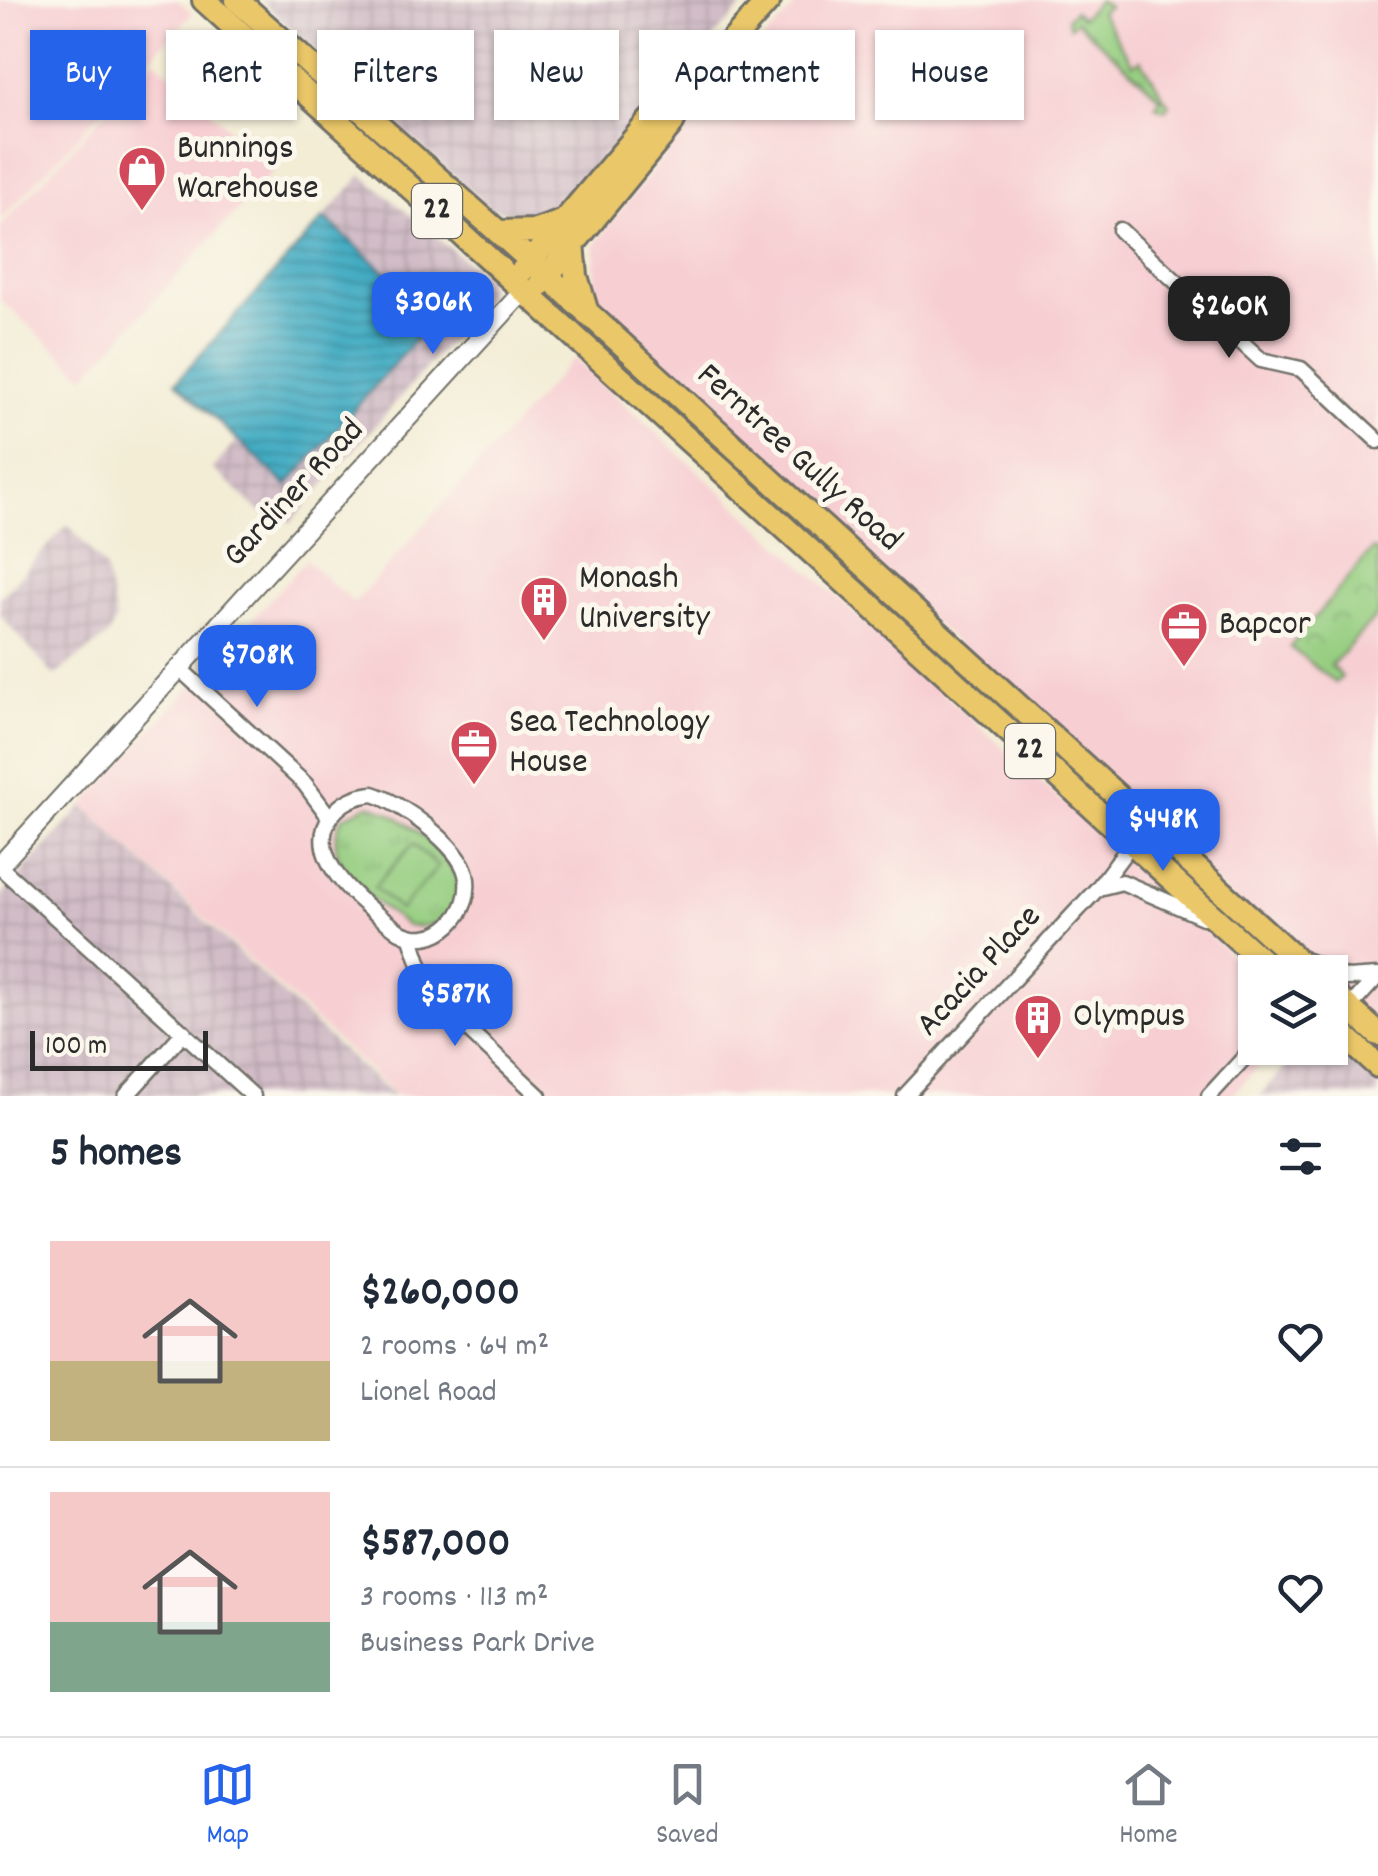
<!DOCTYPE html>
<html lang="en">
<head>
<meta charset="utf-8">
<style>
	body { margin:0; font-family:Dekko,sans-serif; background:#f6f6f7; color:#1f2937; height:100vh; display:flex; flex-direction:column; font-size:38px; white-space:nowrap }
	* { box-sizing:border-box; margin:0 }
	p { font-size:32px; color:#747a83 }
	.icon { flex:none; width:55px; height:55px; fill:none; stroke:currentColor; stroke-width:2; stroke-linecap:round; stroke-linejoin:round }
	.map { position:relative; height:1096px; overflow:hidden }
	.panel { display:flex; flex-direction:column; background:#fff; flex:1 }
	.panel>* { flex:none }
	.hud { position:absolute; left:30px; top:30px; width:1320px; height:90px; display:flex; gap:20px }
	.fabs { position:absolute; left:1238px; top:955px; display:grid; gap:20px }
	.fabs a { display:grid; place-items:center; width:110px; height:110px; border-radius:0px; background:#fff; box-shadow:0 2px 8px #0004; font-size:50px }
	.scale { position:absolute; left:30px; bottom:25px; width:178px; box-sizing:border-box; padding-left:10px; border:5px solid #2b2b2b; border-top:0; font-size:28px; line-height:35px; white-space:nowrap; color:#2b2b2b; -webkit-text-stroke:8px #fbf7ec; paint-order:stroke }
	.price { position:absolute; translate:-50% -85px; padding:0 22px; border-radius:20px; background:#2563eb; color:#fff; font-size:32px; line-height:65px; filter:drop-shadow(0 2px 5px #0008) }
	.price::after { content:''; position:absolute; left:50%; top:60px; width:30px; height:22px; margin-left:-15px; background:inherit; clip-path:polygon(0 0,100% 0,50% 100%) }
	.price.current { background:#222; color:#fff }
	ul { padding:0; list-style:none }
	li { display:flex; align-items:center; gap:30px; height:250px; padding:0 50px }
	li+li { border-top:2px solid #e0e1e3 }
	li span { display:grid; place-items:center; flex:none; width:280px; height:200px; border-radius:0px; color:#555 }
	li>.icon { margin-inline-start:auto }
	span .icon { width:120px; height:120px; fill:#fffc; stroke-width:1 }
	li b { font-size:42px }
	h2 { display:flex; justify-content:space-between; align-items:center; height:120px; padding:0 50px; font-size:42px }
	.tag { padding:0 35px; border-radius:0px; background:#fff; box-shadow:0 2px 8px #0004; font-size:35px; line-height:90px }
	.tag.current { background:#2563eb; color:#fff }
	.dock { display:flex; justify-content:space-around; align-items:center; height:140px; border-top:2px solid #e0e1e3; background:#fff; font-size:28px; color:#747a83 }
	.dock a { display:grid; justify-items:center; gap:5px }
	.dock .current { color:#2563eb }
	.map>svg:first-child { display:block }
</style>
</head>
<body>
<div class="map">
<svg width="1378" height="1096" viewBox="0 0 1378 1096">
	<defs>
		<pattern id="industrial-grid" width="8" height="8" patternUnits="userSpaceOnUse" patternTransform="scale(2.5)"><rect width="8" height="8" fill="#d2bdc7"/><path d="M0 4h8M4 0v8" fill="none" stroke="#b4a3ab"/></pattern>
		<pattern id="grass-tufts" width="24" height="20" patternUnits="userSpaceOnUse" patternTransform="scale(2.5)"><rect width="24" height="20" fill="#95cd80"/><path d="M3 7l-1-3M5 7V3M7 7l1-3M15 17l-1-3M17 17v-4M19 17l1-3" fill="none" stroke="#81b06f"/></pattern>
		<pattern id="park-crowns" width="20" height="18" patternUnits="userSpaceOnUse" patternTransform="scale(2.5)"><rect width="20" height="18" fill="#95cd80"/><path d="M2 6a3 3 0 1 1 6 0M12 15a3 3 0 1 1 6 0" fill="none" stroke="#81b06f"/></pattern>
		<pattern id="water-rules" width="6" height="5" patternUnits="userSpaceOnUse" patternTransform="scale(2.5)"><rect width="6" height="5" fill="#43acc3"/><path d="M0 2.5h6" fill="none" stroke="#388c9f"/></pattern>
	</defs>
	<rect width="100%" height="100%" fill="#fbf7ec"/>
	<filter id="ink" filterUnits="userSpaceOnUse"><feTurbulence type="fractalNoise" baseFrequency=".01" numOctaves="2"/><feDisplacementMap in="SourceGraphic" scale="20" xChannelSelector="R" yChannelSelector="G"/><feConvolveMatrix kernelMatrix="1 2 1 2 8 2 1 2 1" color-interpolation-filters="sRGB"/></filter>
	<filter id="wash" filterUnits="userSpaceOnUse"><feTurbulence type="fractalNoise" baseFrequency=".0048" numOctaves="4" result="noise"/><feDisplacementMap in="SourceGraphic" scale="40" xChannelSelector="R" yChannelSelector="G"/><feGaussianBlur stdDeviation="2.25" result="paint"/><feColorMatrix in="noise" values="0 0 0 0 0 0 0 0 0 0 0 0 0 0 0 0 0 1.4 0 .05"/><feComposite in="paint" operator="in"/></filter>
	<g filter="url(#wash)">
		<rect width="100%" height="100%" fill="#f3edd6"/>
		<path fill="#f7cfd3" d="M0,0H177L192,13L0,221Z
			M801,0H1378V1033L1330,990V972H1311L758,459L595,296L594,245L699,111Z
			M154,59L274,170L85,376L0,300V227Z
			M574,358L1255,977V1048H1275L1231,1096H397L83,806L306,560L354,603Z"/>
		<path fill="url(#industrial-grid)" d="M260,0H749L548,214L521,215L489,208Z
			M362,175L487,279L488,297L291,522L257,509L213,469L236,441L174,382Z
			M68,524L105,568L116,619L108,636L54,676L0,615V598Z
			M83,806L347,1055L394,1096H0V897Z
			M1330,1043L1378,1085V1096H1259L1303,1048H1330Z"/>
		<path fill="url(#grass-tufts)" stroke="#607c56" stroke-width="2.5" d="M368,805C397,808 458,860 459,890C452,918 436,929 407,926C375,901 316,864 342,818Z"/>
		<path fill="url(#park-crowns)" stroke="#607c56" stroke-width="2.5" d="M1099,0L1108,7L1100,12L1133,64L1141,60L1169,105L1165,110L1155,106L1161,98L1076,21L1069,27L1067,18L1074,11L1082,18Z
			M1373,549L1378,553V614L1331,666L1342,677L1335,683L1290,647Z"/>
		<path fill="#95cd80" stroke="#607c56" stroke-width="2.5" d="M413,844L438,867L400,910L374,887Z"/>
		<path fill="url(#water-rules)" stroke="#376c77" stroke-width="2.5" d="M324,218L436,316L287,486L176,382Z"/>
	</g>
	<g filter="url(#ink)">
		<g fill="none" stroke-linecap="round" stroke-linejoin="round">
			<g stroke="#716f67" stroke-width="19">
				<path id="minor" d="M1120,230L1261,360L1301,369L1378,441
					M179,668L305,784L330,818
					M373,794C400,802 459,845 466,874C475,912 436,952 400,932C370,910 299,859 332,815C343,801 356,796 373,794Z
					M0,867L253,1096
					M1098,888L1122,882L1203,917
					M411,938L430,994L539,1096
					M1307,961L1347,978L1378,976
					M1333,1025L1378,976
					M126,1096L184,1032
					M905,1096L1098,888L1131,844
					M1209,1096L1255,1046"/>
			</g>
			<g stroke="#716f67" stroke-width="22">
				<path id="tertiary" d="M0,865L517,298L530,295"/>
			</g>
			<g stroke="#716f67" stroke-width="28">
				<path id="primary" d="M204,0L1274,972
					M237,0L531,261L1310,972
					M498,232L536,231L562,222
					M573,243L576,276L587,313
					M522,271L650,120L687,91L769,0
					M538,287L671,125L683,99
					M1330,991L1378,1034
					M1330,1023L1378,1066"/>
			</g>
			<use href="#minor" stroke="#fff" stroke-width="14"/>
			<use href="#tertiary" stroke="#fff" stroke-width="18"/>
			<use href="#primary" stroke="#eac769" stroke-width="22"/>
		</g>
	</g>
	<defs>
		<g id="shop-pin" transform="scale(2.5)"><path d="M0 17L-7.5 6A9.5 9.5 0 1 1 7.5 6Z" fill="#d1495b" stroke="#fbf7ec"/><path d="M-5-2.5h2.3a2.7 3.5 0 0 1 5.4 0H5L5.5 6h-11ZM-1.5-2.5h3a1.5 2.3 0 0 0-3 0Z" fill="#fff"/></g>
		<g id="building-pin" transform="scale(2.5)"><path d="M0 17L-7.5 6A9.5 9.5 0 1 1 7.5 6Z" fill="#d1495b" stroke="#fbf7ec"/><path d="M-4-6H4V6H1V3H-1V6H-4ZM-2.5-4.3h1.7v1.8h-1.7ZM.8-4.3h1.7v1.8H.8ZM-2.5-1h1.7V.8h-1.7ZM.8-1h1.7V.8H.8Z" fill="#fff"/></g>
		<g id="office-pin" transform="scale(2.5)"><path d="M0 17L-7.5 6A9.5 9.5 0 1 1 7.5 6Z" fill="#d1495b" stroke="#fbf7ec"/><path d="M-6-3h4V-5.5h4V-3h4V5H-6ZM-1-4.5V-3h2v-1.5ZM-6 0V1H6V0Z" fill="#fff"/></g>
	</defs>
	<g fill-rule="evenodd">
		<use href="#shop-pin" x="142" y="170"/>
		<use href="#building-pin" x="544" y="600"/>
		<use href="#office-pin" x="1184" y="626"/>
		<use href="#office-pin" x="474" y="744"/>
		<use href="#building-pin" x="1038" y="1018"/>
	</g>
	<g text-anchor="middle" dominant-baseline="central" stroke-width="10" stroke-linejoin="round" paint-order="stroke">
		<g fill="#fbf7ec" stroke="#696865" stroke-width="2.5">
			<rect x="412" y="184" width="50" height="54" rx="8"/>
			<rect x="1005" y="724" width="50" height="54" rx="8"/>
		</g>
		<g font-size="32" font-weight="bold" fill="#2b2b2b">
			<text x="437" y="211">22</text>
			<text x="1030" y="751">22</text>
		</g>
		<g font-size="35" fill="#2b2b2b" stroke="#fbf7ec" text-anchor="start">
			<text x="177" y="150">Bunnings<tspan x="177" dy="40">Warehouse</tspan></text>
			<text x="579" y="580">Monash<tspan x="579" dy="40">University</tspan></text>
			<text x="1219" y="626">Bapcor</text>
			<text x="509" y="724">Sea Technology<tspan x="509" dy="40">House</tspan></text>
			<text x="1073" y="1018">Olympus</text>
		</g>
		<g font-size="35" fill="#2b2b2b" stroke="#fbf7ec">
			<text transform="translate(798 459) rotate(42)">Ferntree Gully Road</text>
			<text transform="translate(295 494) rotate(-47)">Gardiner Road</text>
			<text transform="translate(980 972) rotate(-47)">Acacia Place</text>
		</g>
	</g>
</svg>
<div class="fabs">
<a><svg class="icon" aria-label="layers" viewBox="0 0 24 24"><path d="M12 4l9 5-9 5-9-5zM3 14l9 5 9-5"/></svg></a>
</div>
<div class="scale">100 m</div>
<b class="price" style="left:433px;top:357px">$306K</b>
<b class="price current" style="left:1229px;top:361px">$260K</b>
<b class="price" style="left:257px;top:710px">$708K</b>
<b class="price" style="left:1163px;top:874px">$448K</b>
<b class="price" style="left:455px;top:1049px">$587K</b>
<div class="hud">
<a class="tag current">Buy</a>
<a class="tag">Rent</a>
<a class="tag">Filters</a>
<a class="tag">New</a>
<a class="tag">Apartment</a>
<a class="tag">House</a>
</div>
</div>
<section class="panel">
<h2>5 homes<svg class="icon" aria-label="filters" viewBox="0 0 24 24"><path d="M4 7h16M4 17h16"/><circle cx="9" cy="7" r="2"/><circle cx="15" cy="17" r="2"/></svg></h2>
<ul>
<li><span style="background:linear-gradient(#f6c9c9 60%,#c2b280 0)"><svg class="icon" aria-label="home" viewBox="0 0 24 24"><path d="M3 11l9-7 9 7M6 9v11h12V9"/></svg></span><div><b>$260,000</b><p>2 rooms · 64 m²</p><p>Lionel Road</p></div><svg class="icon" aria-label="heart" viewBox="0 0 24 24"><path d="M12 20l-8-8c-3-5 5-10 8-4 3-6 11-1 8 4z"/></svg></li>
<li><span style="background:linear-gradient(#f6c9c9 65%,#7fa58c 0)"><svg class="icon" aria-label="home" viewBox="0 0 24 24"><path d="M3 11l9-7 9 7M6 9v11h12V9"/></svg></span><div><b>$587,000</b><p>3 rooms · 113 m²</p><p>Business Park Drive</p></div><svg class="icon" aria-label="heart" viewBox="0 0 24 24"><path d="M12 20l-8-8c-3-5 5-10 8-4 3-6 11-1 8 4z"/></svg></li>
</ul>
</section>
<nav class="dock">
<a class="current"><svg class="icon" aria-label="map" viewBox="0 0 24 24"><path d="M3 6l6-2 6 2 6-2v14l-6 2-6-2-6 2zM9 4v14M15 6v14"/></svg>Map</a>
<a><svg class="icon" aria-label="saved" viewBox="0 0 24 24"><path d="M7 4h10v16l-5-4-5 4z"/></svg>Saved</a>
<a><svg class="icon" aria-label="home" viewBox="0 0 24 24"><path d="M3 11l9-7 9 7M6 9v11h12V9"/></svg>Home</a>
</nav>
</body>
</html>
